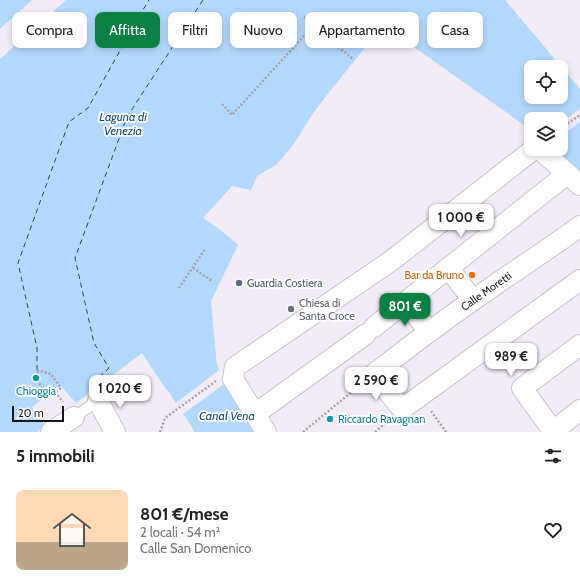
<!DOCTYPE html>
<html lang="it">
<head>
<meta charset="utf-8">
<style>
	body { margin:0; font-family:Cabin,sans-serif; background:#f2f2f2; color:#202124; height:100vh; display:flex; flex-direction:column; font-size:15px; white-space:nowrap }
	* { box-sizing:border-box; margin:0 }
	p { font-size:13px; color:#757577 }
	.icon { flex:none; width:22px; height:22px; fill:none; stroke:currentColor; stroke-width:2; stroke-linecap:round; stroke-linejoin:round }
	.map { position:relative; height:432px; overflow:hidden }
	.side { display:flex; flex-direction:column; background:#fff; flex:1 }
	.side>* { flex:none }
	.top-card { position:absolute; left:12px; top:12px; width:556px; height:36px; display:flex; gap:8px }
	.tools { position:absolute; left:524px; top:60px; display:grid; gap:8px }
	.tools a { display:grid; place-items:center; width:44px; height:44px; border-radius:8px; background:#fff; box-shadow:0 2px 6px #0003; font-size:20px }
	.scale { position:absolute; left:12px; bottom:10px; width:52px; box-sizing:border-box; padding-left:4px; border:2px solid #19171b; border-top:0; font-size:11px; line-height:14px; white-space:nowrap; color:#19171b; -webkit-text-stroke:3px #fff; paint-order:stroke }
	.price { position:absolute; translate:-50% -34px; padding:0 9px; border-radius:8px; background:#fff; color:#222; font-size:13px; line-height:26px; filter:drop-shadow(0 1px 2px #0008) }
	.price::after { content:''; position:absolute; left:50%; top:24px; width:12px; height:9px; margin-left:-6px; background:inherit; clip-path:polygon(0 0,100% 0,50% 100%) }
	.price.current { background:#0b8043; color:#fff }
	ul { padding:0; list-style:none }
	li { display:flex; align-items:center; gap:12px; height:100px; padding:0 16px }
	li+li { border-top:1px solid #e0e0e0 }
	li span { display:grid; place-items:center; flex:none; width:112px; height:80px; border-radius:8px; color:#555 }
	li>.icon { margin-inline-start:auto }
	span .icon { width:48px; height:48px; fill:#fffc; stroke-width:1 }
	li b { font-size:17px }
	h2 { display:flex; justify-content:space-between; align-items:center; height:48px; padding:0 16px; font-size:17px }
	.chip { padding:0 14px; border-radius:8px; background:#fff; box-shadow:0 2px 6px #0003; font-size:14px; line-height:36px }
	.chip.current { background:#0b8043; color:#fff }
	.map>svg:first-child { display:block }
</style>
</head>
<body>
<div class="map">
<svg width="580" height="432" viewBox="0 0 580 432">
	<rect width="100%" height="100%" fill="#f2ecf7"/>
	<path fill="#b2d8fd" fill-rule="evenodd" d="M0,0H32L0,29Z
		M66,0H505L580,89V173L554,149H561V119H531V130L383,25L331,90L313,113L294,144L276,165L257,176L251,190L232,186L203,218L218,228L238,245L211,301L216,356L217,364L261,432H194L192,427L175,403L142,353L76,403L60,385L32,407L46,426L38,432H0V59ZM531,67H561V97H531Z"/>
	<path fill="#f2ecf7" d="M580,109V122L561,136V123Z
		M216,356H218L221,369L235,391L227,382L183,414L192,427L190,428L165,391L167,389L176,403L219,370Z"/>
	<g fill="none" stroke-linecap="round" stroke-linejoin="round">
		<path stroke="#134771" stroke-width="1" stroke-dasharray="5 4" stroke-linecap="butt" d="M37,370V348L18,263L69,122L88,108L141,13L149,0
			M102,392L96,380L109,368L94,343L75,258L127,117L203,0"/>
		<g stroke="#c8c2cd" stroke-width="12">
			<path id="lane" d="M74,417L98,401"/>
		</g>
		<g stroke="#c8c2cd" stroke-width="22">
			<path id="street" d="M540,149L544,153L580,185
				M580,226C545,252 508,275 472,301C439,324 406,349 374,374L402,409L420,396L580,280
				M449,269L473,300
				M406,302L429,332
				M374,327L567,174
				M98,401L115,432
				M255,414L366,334
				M553,431L522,388L580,345
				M51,432L74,417
				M266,432L233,379L235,367L391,261L534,149
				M552,432L580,410"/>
		</g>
		<path stroke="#a6a1aa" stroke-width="2.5" stroke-dasharray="2 2" stroke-linecap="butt" d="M304,17L313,26
			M222,104L232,115L313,26L353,59
			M561,128L580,115
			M193,268L212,281
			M179,288L205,249
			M37,370L51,374L61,388L49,396L39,383Z
			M55,392L63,402
			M431,411L446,432
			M160,432L165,418L216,381
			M303,432L360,385
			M375,432L388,421"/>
		<use href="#lane" stroke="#fff" stroke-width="10"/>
		<use href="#street" stroke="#fff" stroke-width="20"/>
	</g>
	<circle fill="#e8710a" stroke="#fff" stroke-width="1.5" cx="472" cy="275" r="4"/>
	<circle fill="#5c6f8a" stroke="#fff" stroke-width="1.5" cx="239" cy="283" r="4"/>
	<circle fill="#6b7280" stroke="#fff" stroke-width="1.5" cx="291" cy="309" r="4"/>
	<g fill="#0f9aa8" stroke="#fff" stroke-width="1.5">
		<circle cx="36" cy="378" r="4"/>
		<circle cx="330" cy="419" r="4"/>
	</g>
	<g text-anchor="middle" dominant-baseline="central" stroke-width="3.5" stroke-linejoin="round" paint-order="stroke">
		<g font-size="11" fill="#c56008" stroke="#fff" text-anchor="end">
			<text x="464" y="275">Bar da Bruno</text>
		</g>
		<g font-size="11" fill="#4e5e75" stroke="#fff" text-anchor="start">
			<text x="247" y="283">Guardia Costiera</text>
		</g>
		<g font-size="11" fill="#19171b" stroke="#fff">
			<text transform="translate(486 291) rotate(-35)">Calle Moretti</text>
		</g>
		<g font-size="11" fill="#5b616d" stroke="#fff" text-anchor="start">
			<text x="299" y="303">Chiesa di<tspan x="299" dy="13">Santa Croce</tspan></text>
		</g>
		<g font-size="11" fill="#0d838f" stroke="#fff">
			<text x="36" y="391">Chioggia</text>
			<text x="338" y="419" text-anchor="start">Riccardo Ravagnan</text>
		</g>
		<g font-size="12" font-style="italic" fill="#134771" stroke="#fff">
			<text x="123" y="116">Laguna di<tspan x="123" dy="14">Venezia</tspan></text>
			<text x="227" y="415">Canal Vena</text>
		</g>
	</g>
</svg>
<div class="tools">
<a><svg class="icon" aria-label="locate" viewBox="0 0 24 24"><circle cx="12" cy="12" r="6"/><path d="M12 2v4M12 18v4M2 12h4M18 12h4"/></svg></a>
<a><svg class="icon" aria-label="layers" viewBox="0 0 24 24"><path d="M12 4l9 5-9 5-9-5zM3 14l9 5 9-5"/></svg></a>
</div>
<div class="scale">20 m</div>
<b class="price" style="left:461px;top:238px">1 000 €</b>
<b class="price current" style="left:405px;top:327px">801 €</b>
<b class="price" style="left:511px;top:377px">989 €</b>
<b class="price" style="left:376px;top:401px">2 590 €</b>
<b class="price" style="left:120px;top:409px">1 020 €</b>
<div class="top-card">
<a class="chip">Compra</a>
<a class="chip current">Affitta</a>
<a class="chip">Filtri</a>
<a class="chip">Nuovo</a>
<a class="chip">Appartamento</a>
<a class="chip">Casa</a>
</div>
</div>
<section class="side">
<h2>5 immobili<svg class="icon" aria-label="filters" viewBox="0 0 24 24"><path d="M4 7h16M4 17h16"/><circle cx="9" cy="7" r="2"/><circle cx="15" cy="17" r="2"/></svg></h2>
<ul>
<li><span style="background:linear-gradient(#ffd9b3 65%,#b9a48a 0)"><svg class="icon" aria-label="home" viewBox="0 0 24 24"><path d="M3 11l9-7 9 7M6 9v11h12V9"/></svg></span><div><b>801 €/mese</b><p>2 locali · 54 m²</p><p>Calle San Domenico</p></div><svg class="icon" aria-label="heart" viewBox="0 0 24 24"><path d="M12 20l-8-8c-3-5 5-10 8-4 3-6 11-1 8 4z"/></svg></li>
</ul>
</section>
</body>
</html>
